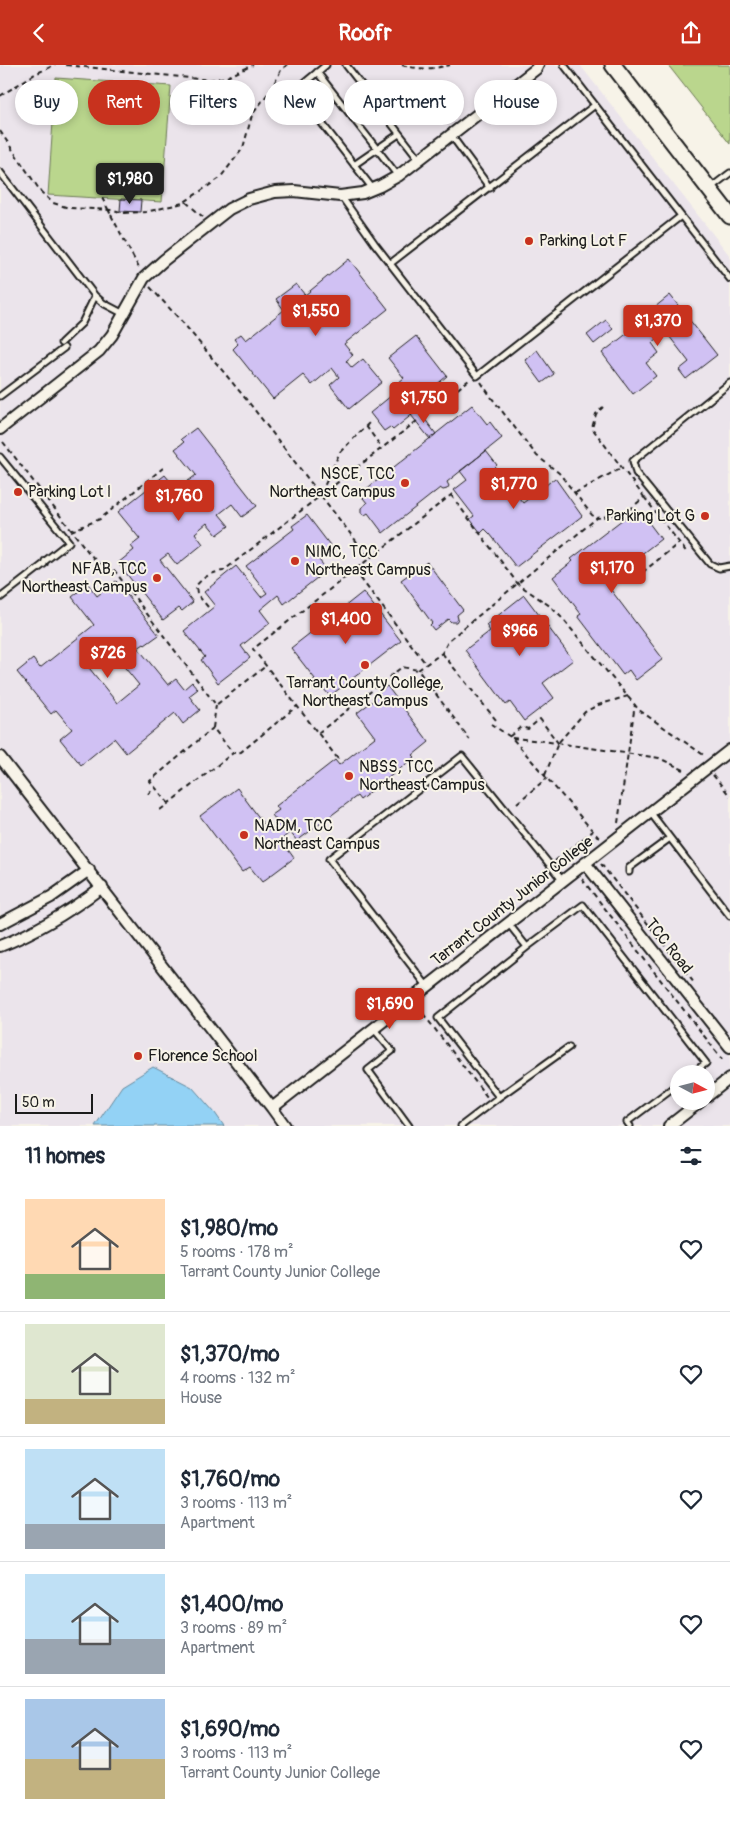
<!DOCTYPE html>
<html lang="en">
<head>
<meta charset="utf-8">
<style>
	body { margin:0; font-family:Pangolin,sans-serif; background:#f2f2f3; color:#1f2937; height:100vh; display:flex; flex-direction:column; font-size:19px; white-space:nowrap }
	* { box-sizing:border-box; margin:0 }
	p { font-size:16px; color:#747a83 }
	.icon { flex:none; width:28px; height:28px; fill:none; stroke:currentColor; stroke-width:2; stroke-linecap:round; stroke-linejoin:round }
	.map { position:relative; height:1061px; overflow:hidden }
	.panel { display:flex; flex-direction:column; background:#fff; flex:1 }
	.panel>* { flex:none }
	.hud { position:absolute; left:15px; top:15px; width:700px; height:45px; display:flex; gap:10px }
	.needle { width:32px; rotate:97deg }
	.fabs { position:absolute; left:670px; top:1000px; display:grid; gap:10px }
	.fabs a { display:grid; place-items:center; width:45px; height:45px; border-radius:50%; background:#fff; box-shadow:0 2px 8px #0003; font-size:25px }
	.scale { position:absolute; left:15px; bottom:12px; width:78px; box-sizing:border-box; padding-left:5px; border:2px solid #1c1c1c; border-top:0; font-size:14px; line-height:18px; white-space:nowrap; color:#1c1c1c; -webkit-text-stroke:4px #f7f3e8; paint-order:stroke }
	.price { position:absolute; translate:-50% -42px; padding:0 11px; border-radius:5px; background:#c8321e; color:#fff; font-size:16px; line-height:32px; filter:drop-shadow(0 1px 2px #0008) }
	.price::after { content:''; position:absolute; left:50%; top:30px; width:15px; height:11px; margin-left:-8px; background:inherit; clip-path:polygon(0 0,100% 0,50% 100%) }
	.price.on { background:#222; color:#fff }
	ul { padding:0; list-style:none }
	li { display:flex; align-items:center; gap:15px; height:125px; padding:0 25px }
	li+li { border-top:1px solid #e0e1e3 }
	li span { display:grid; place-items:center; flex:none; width:140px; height:100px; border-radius:0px; color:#555 }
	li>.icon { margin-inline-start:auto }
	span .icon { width:60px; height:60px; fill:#fffc; stroke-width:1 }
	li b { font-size:21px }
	h2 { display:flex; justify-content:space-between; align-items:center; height:60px; padding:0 25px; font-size:21px }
	.tag { padding:0 18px; border-radius:22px; background:#fff; box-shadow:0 2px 8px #0003; font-size:18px; line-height:45px }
	.tag.on { background:#c8321e; color:#fff }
	header { display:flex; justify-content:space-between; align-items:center; height:65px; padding:0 25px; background:#c8321e; color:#fff; font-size:22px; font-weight:700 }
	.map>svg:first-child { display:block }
</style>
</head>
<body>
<header><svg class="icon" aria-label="back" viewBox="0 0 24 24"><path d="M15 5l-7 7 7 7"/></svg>Roofr<svg class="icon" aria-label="share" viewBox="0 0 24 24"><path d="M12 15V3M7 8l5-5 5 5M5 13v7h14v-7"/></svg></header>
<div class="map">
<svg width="730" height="1061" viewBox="0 0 730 1061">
	<rect width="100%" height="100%" fill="#f7f3e8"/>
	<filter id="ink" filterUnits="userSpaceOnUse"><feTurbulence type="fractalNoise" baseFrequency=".02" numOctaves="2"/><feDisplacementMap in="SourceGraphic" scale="10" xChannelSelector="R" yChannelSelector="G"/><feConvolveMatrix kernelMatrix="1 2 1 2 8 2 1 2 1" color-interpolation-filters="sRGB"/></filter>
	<g filter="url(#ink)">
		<path fill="#ebe4eb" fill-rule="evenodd" d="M0,0H580L730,191V1061H0ZM679,1009H706V1036H679Z"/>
		<path fill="#bad68d" stroke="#6b7954" d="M668,0H730V79Z
			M56,13L171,21L162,137L48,130Z"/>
		<path fill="#93d2f5" stroke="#63899e" d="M153,1002L192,1022L215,1048L224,1061H95L122,1021Z"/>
		<path fill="#d0c1f3" stroke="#1c1c1c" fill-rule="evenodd" d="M121,134L141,135L140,147L120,146Z
			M349,194L388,244L344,279L353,290L346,296L352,303L363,294L382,317L349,344L330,320L339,312L332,303L312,320L303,310L273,334L233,284L238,279L234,274L241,269L246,275L284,245L276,234L296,219L305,230Z
			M670,230L717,290L686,314L679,305L689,297L666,267L652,278L659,288L646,298L656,311L633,329L602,288L638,260L646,270L660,259L650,246Z
			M606,255L613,264L594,279L587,270Z
			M416,271L447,311L435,321L440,327L393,365L390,362L384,366L370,348L397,326L393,322L404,313L388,293Z
			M537,285L554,309L542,318L525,295Z
			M472,340L487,359L490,357L502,373L447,417L449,421L447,424L443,425L440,423L383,468L368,448L365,450L361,448V443L367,438L360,429Z
			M418,345L436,369L430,374L411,350Z
			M196,363L257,441L242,452L232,439L219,449L229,461L217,470L207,458L195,468L203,479L177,500L168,489L160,495L193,537L182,546L179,543L163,555L118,498L134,485L131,481L140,474L118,447L165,410L174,421L180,417L183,420L196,410L175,384L184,377L181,374Z
			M486,386L497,400L495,402L523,438L555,413L582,451L516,502L490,469L485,464L481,468L470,454L474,451L454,425L467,415L460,406Z
			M640,446L661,474L605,517L663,594L636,615L629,605L623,610L578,551L581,549L553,512L573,496L571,494L627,451L630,454Z
			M307,450L333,484L319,495L327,505L284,539L278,530L260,545L270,558L241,581L250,593L218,618L201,595L205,592L184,566L215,541L204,527L236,501L261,532L267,528L246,501L294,464L292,461Z
			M427,497L463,545L457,550L458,554L456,557H451L448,554L434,565L430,560L432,558L401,515L408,510L406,505L408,503L412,502L415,506Z
			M116,516L159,570L145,580L144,579L138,583L168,620L176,614L184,624L192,617L198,624L189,631L200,645L183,659L175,648L126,688L114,673L81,700L60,674L72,664L56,645L51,649L17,607L33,594L40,603L94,560L72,532L88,519L97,531ZM104,577L139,620L117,638L82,594Z
			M363,527L401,576L330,631L321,621L315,626L309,619L315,614L291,583L332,551L328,545L335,540L339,546Z
			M524,530L573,595L543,618L554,633L524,656L510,637L506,640L465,585L490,566L486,560Z
			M387,621L429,677L413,690L415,692L360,735L357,731L297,776L290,767L281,775L294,793L262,817L250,802L242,807L200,751L237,723L269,766L279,759L272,750L279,745L276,741L335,695L339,700L375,672L357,648L374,635L372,633Z"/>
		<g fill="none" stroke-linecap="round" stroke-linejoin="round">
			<g stroke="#1c1c1c" stroke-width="9">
				<path id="service" d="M326,0L296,25L373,124
					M346,0L419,94
					M564,0L730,214
					M317,7L398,111
					M451,70L490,123
					M354,100L399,69
					M0,107L95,231L103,238L124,249
					M709,124L730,108
					M341,131L375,179L477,311L681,151
					M391,198L595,40
					M61,278L82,258L95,231
					M730,318L633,396L636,408L710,499L719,503L730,501
					M0,331L64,283
					M0,392L69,477L45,496L44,499L0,533
					M650,747L730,851
					M629,807V803L670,773
					M508,858L527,882
					M427,921L329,794L462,691L562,815
					M373,963L392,986L368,1005L409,1061
					M499,1032L438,953L527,882L583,840L706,998L691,1009
					M461,1061L499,1032L569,982
					M630,1061L627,1057L679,1018"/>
			</g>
			<g stroke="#1c1c1c" stroke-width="14">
				<path id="minor" d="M0,364L99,286L112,270L144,213L164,195L229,144L249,134L275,127L294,126L340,131L363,128L380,121L398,111L536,4L538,0
					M0,692L272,1043L730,685
					M585,798L730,982
					M0,859L51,832L89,805
					M0,881C37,867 70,846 102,822
					M706,1032L730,1013
					M272,1043L285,1061
					M669,1061L701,1036"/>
			</g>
			<g stroke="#1c1c1c" stroke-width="19">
				<path id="primary" d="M613,0L730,151"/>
			</g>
			<path stroke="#1c1c1c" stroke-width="2" stroke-dasharray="5 4" stroke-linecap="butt" d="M66,0L209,15L227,12L253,0
				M402,0C419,5 433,4 450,0
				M0,31L35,9L55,0
				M0,66L41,127L53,138L69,143L114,145L123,148L146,147L183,138L220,113L243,83L252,50L272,23L281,5L287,0
				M102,133L108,144
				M186,137L203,152
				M111,150L140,205
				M150,222L184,259L250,339L370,494
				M481,317L491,332L537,391L559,408L592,450L597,453
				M422,352L469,315
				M366,361L382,383
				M3,377L89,488L98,498L114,505L216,640L266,601
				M321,428L340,387L371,356
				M575,428L621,403
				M451,430L518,519L550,541L562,553L639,645L705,691
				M644,432L688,489
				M71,466L100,454L163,403
				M628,505L634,511L639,510L679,478
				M355,506L426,599
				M208,542L197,529L196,521C203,512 212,507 223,506L417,356
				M442,588L496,655
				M418,605L442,588L449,575L597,453L626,448L644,432L592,363L596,349L603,342
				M216,640L213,663L233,688
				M491,659L512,673L599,773L601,772
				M318,668L402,602L418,605L470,675
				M510,671L521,662L528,664L540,654L558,678
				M512,673L543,676L659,693L686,706
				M338,694L253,584L455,427
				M545,710L558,678L585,647L598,640L628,631
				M713,710L730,731
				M148,729L155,722
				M517,738L547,713
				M169,739L150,716L213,663
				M160,745L233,688L241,687L297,641
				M618,758L635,639
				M582,774L589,782
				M563,790L569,797
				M555,796L593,766
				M601,799L695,919
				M582,814L722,994
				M418,942L487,1032"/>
			<use href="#service" stroke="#f7f3e8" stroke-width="5"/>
			<use href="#minor" stroke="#f7f3e8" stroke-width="10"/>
			<use href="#primary" stroke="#f7f3e8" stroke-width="15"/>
			<path stroke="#1c1c1c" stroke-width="2" stroke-dasharray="5 4" stroke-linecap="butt" d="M108,144L111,150"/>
		</g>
	</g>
	<g fill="#c8321e" stroke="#f7f3e8" stroke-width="2">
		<circle cx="529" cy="176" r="5"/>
		<circle cx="405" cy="418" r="5"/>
		<circle cx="18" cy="427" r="5"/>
		<circle cx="705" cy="451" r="5"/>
		<circle cx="295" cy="496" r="5"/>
		<circle cx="157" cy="513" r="5"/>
		<circle cx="365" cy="600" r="5"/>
		<circle cx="349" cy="711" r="5"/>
		<circle cx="244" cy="770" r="5"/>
		<circle cx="138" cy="991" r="5"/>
	</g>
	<g text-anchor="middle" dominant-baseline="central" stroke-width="4" stroke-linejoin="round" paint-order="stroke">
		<g font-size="16" fill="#1c1c1c" stroke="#f7f3e8" text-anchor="start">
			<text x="539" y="176">Parking Lot F</text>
			<text x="395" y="409" text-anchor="end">NSCE, TCC<tspan x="395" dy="18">Northeast Campus</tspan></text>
			<text x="28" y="427">Parking Lot I</text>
			<text x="695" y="451" text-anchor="end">Parking Lot G</text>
			<text x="305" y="487">NIMC, TCC<tspan x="305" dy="18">Northeast Campus</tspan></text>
			<text x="147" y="504" text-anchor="end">NFAB, TCC<tspan x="147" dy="18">Northeast Campus</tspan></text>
			<text x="365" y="618" text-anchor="middle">Tarrant County College,<tspan x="365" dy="18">Northeast Campus</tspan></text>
			<text x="359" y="702">NBSS, TCC<tspan x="359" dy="18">Northeast Campus</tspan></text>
			<text x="254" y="761">NADM, TCC<tspan x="254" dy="18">Northeast Campus</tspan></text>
			<text x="148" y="991">Florence School</text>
		</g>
		<g font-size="16" fill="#1c1c1c" stroke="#f7f3e8">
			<text transform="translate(512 836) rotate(-38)">Tarrant County Junior College</text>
			<text transform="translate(669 881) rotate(52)">TCC Road</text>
		</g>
	</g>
</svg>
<div class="fabs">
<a><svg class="needle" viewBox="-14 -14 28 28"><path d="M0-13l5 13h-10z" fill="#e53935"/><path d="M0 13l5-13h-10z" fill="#747a83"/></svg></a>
</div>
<div class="scale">50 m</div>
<b class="price on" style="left:130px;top:140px">$1,980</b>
<b class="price" style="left:316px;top:272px">$1,550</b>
<b class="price" style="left:658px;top:282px">$1,370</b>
<b class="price" style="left:424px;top:359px">$1,750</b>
<b class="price" style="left:514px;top:445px">$1,770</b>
<b class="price" style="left:179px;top:457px">$1,760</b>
<b class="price" style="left:612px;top:529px">$1,170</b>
<b class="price" style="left:346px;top:580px">$1,400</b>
<b class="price" style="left:520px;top:592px">$966</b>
<b class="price" style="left:108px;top:614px">$726</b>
<b class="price" style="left:390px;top:965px">$1,690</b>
<div class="hud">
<a class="tag">Buy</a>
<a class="tag on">Rent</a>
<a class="tag">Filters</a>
<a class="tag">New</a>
<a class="tag">Apartment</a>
<a class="tag">House</a>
</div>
</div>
<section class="panel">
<h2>11 homes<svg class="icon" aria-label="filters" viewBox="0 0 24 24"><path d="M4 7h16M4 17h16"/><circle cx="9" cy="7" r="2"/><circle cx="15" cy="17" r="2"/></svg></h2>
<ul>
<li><span style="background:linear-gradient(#ffd9b3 75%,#8fb573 0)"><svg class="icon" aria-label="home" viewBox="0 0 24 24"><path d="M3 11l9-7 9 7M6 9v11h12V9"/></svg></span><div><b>$1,980/mo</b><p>5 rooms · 178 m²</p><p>Tarrant County Junior College</p></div><svg class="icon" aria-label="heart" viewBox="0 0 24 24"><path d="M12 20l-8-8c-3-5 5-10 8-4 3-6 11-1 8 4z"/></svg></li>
<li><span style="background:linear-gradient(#dfe7d0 75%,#c2b280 0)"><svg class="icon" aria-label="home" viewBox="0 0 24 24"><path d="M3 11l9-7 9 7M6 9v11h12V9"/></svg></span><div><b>$1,370/mo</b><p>4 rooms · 132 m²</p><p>House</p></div><svg class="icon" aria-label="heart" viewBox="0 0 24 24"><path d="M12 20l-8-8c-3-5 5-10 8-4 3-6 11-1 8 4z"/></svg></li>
<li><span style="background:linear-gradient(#bfe0f5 75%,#9aa5b1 0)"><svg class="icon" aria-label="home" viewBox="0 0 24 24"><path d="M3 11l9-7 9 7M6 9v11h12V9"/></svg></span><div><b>$1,760/mo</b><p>3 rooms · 113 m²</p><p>Apartment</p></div><svg class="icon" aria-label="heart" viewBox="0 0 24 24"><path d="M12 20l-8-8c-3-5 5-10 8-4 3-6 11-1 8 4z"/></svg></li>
<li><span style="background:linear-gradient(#bfe0f5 65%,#9aa5b1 0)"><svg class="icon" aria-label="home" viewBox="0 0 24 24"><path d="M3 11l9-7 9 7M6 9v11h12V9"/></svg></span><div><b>$1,400/mo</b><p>3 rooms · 89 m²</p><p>Apartment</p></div><svg class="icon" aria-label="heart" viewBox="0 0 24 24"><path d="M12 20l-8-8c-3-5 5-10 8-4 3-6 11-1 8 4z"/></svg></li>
<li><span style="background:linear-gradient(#a9c7e8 60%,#c2b280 0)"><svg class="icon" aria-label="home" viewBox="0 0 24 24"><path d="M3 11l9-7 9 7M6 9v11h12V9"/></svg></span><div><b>$1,690/mo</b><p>3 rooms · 113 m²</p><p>Tarrant County Junior College</p></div><svg class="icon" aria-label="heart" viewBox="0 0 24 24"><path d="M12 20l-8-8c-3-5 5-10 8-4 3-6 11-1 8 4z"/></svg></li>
</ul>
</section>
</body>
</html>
